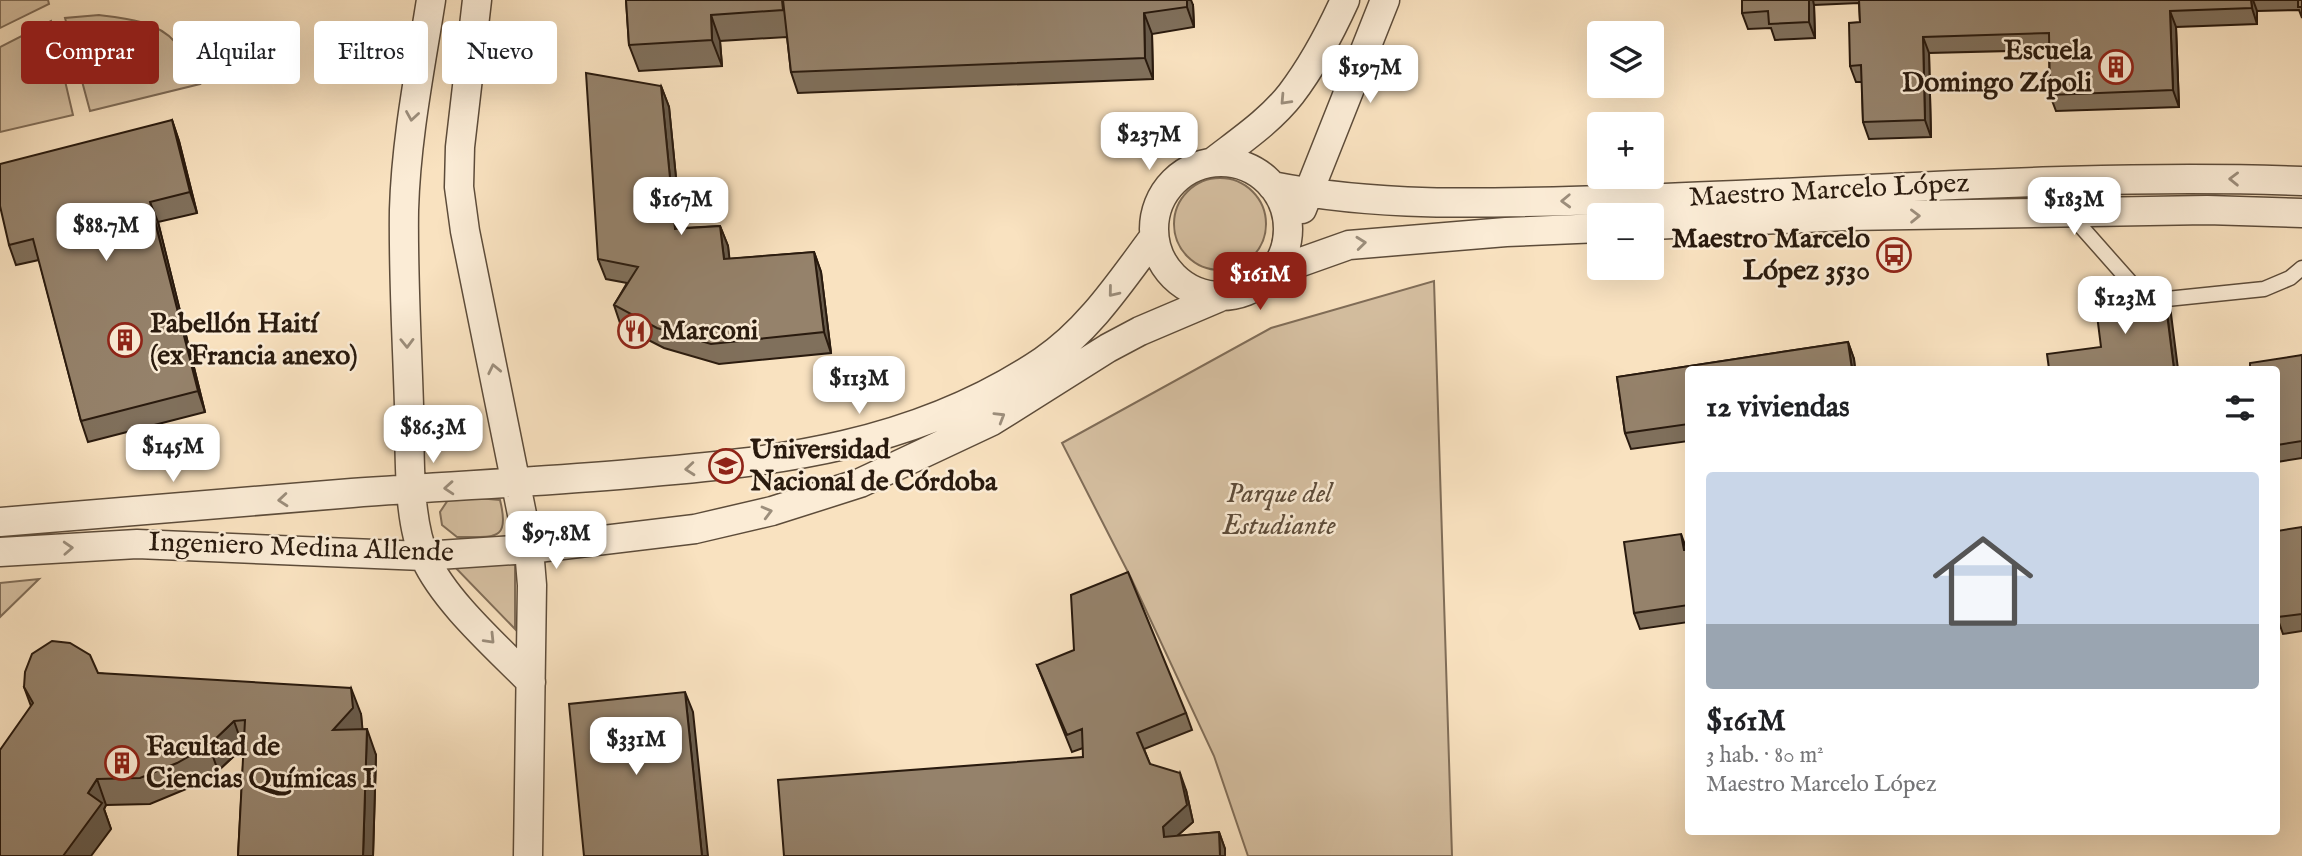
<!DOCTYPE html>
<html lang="es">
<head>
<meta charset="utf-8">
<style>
	body { margin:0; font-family:"IM FELL English",serif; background:#f2f2f2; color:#202124; height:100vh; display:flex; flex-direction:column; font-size:26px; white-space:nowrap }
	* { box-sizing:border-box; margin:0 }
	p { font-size:23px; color:#757577 }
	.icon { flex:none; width:38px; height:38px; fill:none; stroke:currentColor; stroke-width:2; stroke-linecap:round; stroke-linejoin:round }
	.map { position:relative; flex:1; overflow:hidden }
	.details { position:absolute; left:1685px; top:366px; width:595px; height:469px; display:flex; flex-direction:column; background:#fff; border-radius:7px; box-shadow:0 7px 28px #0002 }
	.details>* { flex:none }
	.top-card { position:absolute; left:21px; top:21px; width:665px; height:63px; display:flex; gap:14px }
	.fabs { position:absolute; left:1587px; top:21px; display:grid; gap:14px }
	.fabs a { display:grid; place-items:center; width:77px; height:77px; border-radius:7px; background:#fff; box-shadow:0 7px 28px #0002; font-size:35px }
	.price { position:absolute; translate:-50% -60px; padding:0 16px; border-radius:14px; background:#fff; color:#222; font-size:23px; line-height:46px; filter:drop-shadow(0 2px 4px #0008) }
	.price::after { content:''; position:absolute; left:50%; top:42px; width:21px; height:16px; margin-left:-10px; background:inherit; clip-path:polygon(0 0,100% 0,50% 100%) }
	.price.selected { background:#8f2418; color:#fff }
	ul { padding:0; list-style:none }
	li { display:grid; align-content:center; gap:14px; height:371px; padding:0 21px }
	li+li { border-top:2px solid #e0e0e0 }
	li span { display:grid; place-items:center; height:217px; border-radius:7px; color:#555 }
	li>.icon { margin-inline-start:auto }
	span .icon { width:126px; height:126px; fill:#fffc; stroke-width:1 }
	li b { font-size:30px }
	h2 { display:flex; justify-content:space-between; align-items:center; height:84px; padding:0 21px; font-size:30px }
	.chip { padding:0 24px; border-radius:7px; background:#fff; box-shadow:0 7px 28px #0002; font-size:24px; line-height:63px }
	.chip.selected { background:#8f2418; color:#fff }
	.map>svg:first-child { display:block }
</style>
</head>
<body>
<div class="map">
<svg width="2302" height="856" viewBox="0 0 2302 856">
	<rect width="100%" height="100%" fill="#f9e2c0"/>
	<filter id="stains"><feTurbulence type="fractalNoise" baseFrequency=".00286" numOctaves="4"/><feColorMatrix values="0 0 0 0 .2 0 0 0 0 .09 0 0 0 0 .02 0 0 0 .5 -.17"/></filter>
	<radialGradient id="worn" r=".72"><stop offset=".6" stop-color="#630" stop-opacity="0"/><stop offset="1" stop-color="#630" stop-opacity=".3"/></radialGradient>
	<path fill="#d6c0a2" stroke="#806d58" stroke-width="2" d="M0,0H48L49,4L0,28Z
		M99,15C124,18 157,21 175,42C185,54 192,70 200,84L90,111L65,18Z
		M51,21L73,115L0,132V47Z
		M1174 224a46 46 0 1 1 92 0a46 46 0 1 1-92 0Z
		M1434,281L1452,856H1248L1214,756L1131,578L1062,443L1271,328Z
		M466,497L500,500C511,544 492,536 457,537L442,525L440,512L448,500Z
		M450,562H515V629Z
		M39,579L0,617V583Z"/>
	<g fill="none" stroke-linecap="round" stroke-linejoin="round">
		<g stroke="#5d4c3a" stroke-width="17">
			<path id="lane" d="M2070,214L2139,292L2157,300L2264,289L2290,278L2302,268"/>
		</g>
		<g stroke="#5d4c3a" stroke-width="31">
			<path id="street" d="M431,0C420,70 406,139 404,210C403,275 407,341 409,406C410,449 407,519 425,558C445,602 497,647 531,682
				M477,0L460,147L459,187L465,231L529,549L532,585L528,856
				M1213,162C1240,141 1270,121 1291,94C1313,65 1330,33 1345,0
				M1154 229a67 67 0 1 1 134 0a67 67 0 1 1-134 0Z
				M1272,186C1392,210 1514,202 1636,199C1858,192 2080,173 2302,181
				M1302,209L1385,0
				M1652,225L1847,216L2207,210L2302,213
				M1273,272L1349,245L1506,232L1600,228
				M0,522C117,513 235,502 352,493C445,486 537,482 630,474C777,462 917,446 1043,361C1089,330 1121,281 1154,237
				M0,552L137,544L423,556L529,549L695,529L772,511L860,483L992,421L1108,348L1140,331L1220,297"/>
		</g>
		<use href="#lane" stroke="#fbecd6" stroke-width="14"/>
		<use href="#street" stroke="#fbecd6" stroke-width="28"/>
	</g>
	<path fill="#80705c" stroke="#291a0e" stroke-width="2" d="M626,0L1193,5L1194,27L1152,34L1153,79L798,93L791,72L787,37L720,41L722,66L639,71L629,45Z
		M1742,0H2302V18L2299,10L2257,11V24L2176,27L2179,107L2056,111L2050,95L2049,50L1929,53L1931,137L1869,139L1863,122L1862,82H1856L1850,66L1860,22L1859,3L1814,5L1815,38L1775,40L1771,28L1748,29L1742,13Z
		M661,86L669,107L681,228L720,226L728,246L729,259L814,252L821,272L831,353L719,364L664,348L621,326L614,305L627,283L606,279L598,259Z
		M172,120L179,141L197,213L158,222L205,412L88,442L81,421L39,260L16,265L9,245Z
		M1848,342L1854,359L1855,369H1689V441L1631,449L1625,433L1617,377Z
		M2302,355V458L2277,462V369Z
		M2302,527V631L2283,634L2277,617Z
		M1687,550H1689V622L1640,629L1634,613Z
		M1037,665L1186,713L1192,730L1144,749L1150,764L1186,790L1193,822L1177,836L1219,832L1225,849V856H784L1083,757V748L1072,752Z
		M98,673L361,714L362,729L376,755L373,856H238L244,747L218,771L186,789L150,804L106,805L104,809L111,829L31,706L24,687Z"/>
	<path fill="#685b4b" stroke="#291a0e" stroke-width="2" d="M1187,0H1191L1193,5L1194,27L1187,7Z
		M1809,0H1813L1814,5L1815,38L1809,22Z
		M2251,0H2253L2257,11V24L2252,8Z
		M2170,11L2176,27L2179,107L2173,90Z
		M1144,13L1152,34L1153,79L1145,58Z
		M711,15L720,41L722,66L712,40Z
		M1923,37L1929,53L1931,137L1925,120Z
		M661,86L669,107L683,249L675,229Z
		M172,120L179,141L197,213L190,192Z
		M150,202L158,222L205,412L198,391Z
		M720,226L728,246L732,280L724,259Z
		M814,252L821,272L831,353L824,332Z
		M2164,290L2170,306L2178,369H2174Z
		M1848,342L1854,359L1855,369H1852Z
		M1681,534L1687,550H1684Z
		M351,688L361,714L363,734L333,730Z
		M685,692L693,712L708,856H702Z
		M234,721L243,747L218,771L209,745Z
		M367,729L376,755L373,856H363Z
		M1180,773L1186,790L1193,822L1169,843L1164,837L1163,827Z
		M97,779L106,805L104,809L111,829L91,856H63L88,793Z
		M1219,832L1225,849V856H1220Z"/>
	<path fill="#95826b" stroke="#291a0e" stroke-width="2" d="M626,0H782L783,10L711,15L712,40L629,45Z
		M783,0H1187V7L1144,13L1145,58L791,72Z
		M1742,0H1809V22L1769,24L1768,11L1742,13Z
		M1859,0H2251L2252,8L2170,11L2173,90L2050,95L2049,33L1923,37L1925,120L1863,122L1861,65L1850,66L1849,23L1860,22Z
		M2298,0H2302V7H2298Z
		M586,73L661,86L675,229L720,226L724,259L814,252L824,332L711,344L657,328L614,305L638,267L598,259Z
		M172,120L190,192L150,202L198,391L81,421L33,239L9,245L0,206V164Z
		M2164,290L2174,369H2049L2047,354L2101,347L2095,299Z
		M1848,342L1852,369H1689V424L1625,433L1617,377Z
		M2302,355V441L2277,445V369H2250V363Z
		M2302,527V614L2277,617V531Z
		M1681,534L1684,550H1689V605L1634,613L1624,542Z
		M1128,572L1186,713L1137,733L1150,764L1180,773L1187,805L1163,827L1164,837L1219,832L1220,856H784L778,780L1083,757L1082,729L1067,735L1037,665L1074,650L1071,595Z
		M52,641L70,643L90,655L98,673L351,688L353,708L333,730L367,729L363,856H238L245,720L234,721L209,745L177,763L140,778L97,779L88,793L102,803L63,856H0V750L33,703L24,687L25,672L32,654Z
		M685,692L702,856H584L569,704Z"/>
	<defs><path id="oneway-chevron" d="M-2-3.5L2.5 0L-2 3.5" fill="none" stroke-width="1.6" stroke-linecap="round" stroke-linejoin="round" transform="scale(1.75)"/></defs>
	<g stroke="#9c8e7c">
		<use href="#oneway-chevron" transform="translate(1285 100) rotate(133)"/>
		<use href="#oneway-chevron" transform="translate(412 116) rotate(99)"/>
		<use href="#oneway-chevron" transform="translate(2234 179) rotate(-179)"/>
		<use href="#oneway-chevron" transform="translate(1566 201) rotate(178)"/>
		<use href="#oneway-chevron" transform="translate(1915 216) rotate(-1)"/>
		<use href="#oneway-chevron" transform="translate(1361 243) rotate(-6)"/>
		<use href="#oneway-chevron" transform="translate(1113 292) rotate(129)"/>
		<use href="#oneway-chevron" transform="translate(407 343) rotate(89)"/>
		<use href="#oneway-chevron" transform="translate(494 369) rotate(-102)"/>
		<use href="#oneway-chevron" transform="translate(1000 417) rotate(-31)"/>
		<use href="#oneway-chevron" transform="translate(690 469) rotate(175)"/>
		<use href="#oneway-chevron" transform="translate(449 488) rotate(176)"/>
		<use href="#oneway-chevron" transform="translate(283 500) rotate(175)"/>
		<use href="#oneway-chevron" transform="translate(767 512) rotate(-15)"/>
		<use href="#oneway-chevron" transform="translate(68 548) rotate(-3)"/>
		<use href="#oneway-chevron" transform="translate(490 639) rotate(46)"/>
	</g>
	<defs>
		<g id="building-ring" transform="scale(1.75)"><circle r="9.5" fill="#fbecd6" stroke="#8f2418" stroke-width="1.5"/><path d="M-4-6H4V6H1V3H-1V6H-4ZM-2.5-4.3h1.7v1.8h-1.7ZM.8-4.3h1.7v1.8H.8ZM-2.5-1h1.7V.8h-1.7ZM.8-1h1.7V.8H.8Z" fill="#8f2418"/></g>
		<g id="bus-ring" transform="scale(1.75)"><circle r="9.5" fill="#fbecd6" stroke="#8f2418" stroke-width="1.5"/><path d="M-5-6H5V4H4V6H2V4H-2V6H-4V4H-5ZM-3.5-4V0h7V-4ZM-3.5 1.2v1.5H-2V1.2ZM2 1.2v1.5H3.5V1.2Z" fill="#8f2418"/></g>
		<g id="restaurant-ring" transform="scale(1.75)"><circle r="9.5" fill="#fbecd6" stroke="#8f2418" stroke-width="1.5"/><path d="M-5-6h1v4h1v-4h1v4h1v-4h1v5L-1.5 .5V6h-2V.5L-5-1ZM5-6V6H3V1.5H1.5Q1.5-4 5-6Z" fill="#8f2418"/></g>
		<g id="university-ring" transform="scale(1.75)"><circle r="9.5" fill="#fbecd6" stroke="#8f2418" stroke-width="1.5"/><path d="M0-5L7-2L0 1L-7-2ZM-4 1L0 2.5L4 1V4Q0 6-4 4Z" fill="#8f2418"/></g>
	</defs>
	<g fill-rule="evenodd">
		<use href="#building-ring" x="2116" y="67"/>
		<use href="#bus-ring" x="1894" y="255"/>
		<use href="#restaurant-ring" x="635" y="331"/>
		<use href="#building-ring" x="125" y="340"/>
		<use href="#university-ring" x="726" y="466"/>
		<use href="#building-ring" x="122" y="763"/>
	</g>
	<g text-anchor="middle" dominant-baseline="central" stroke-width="5" stroke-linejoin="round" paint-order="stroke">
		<g font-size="28" font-weight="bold" fill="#291a0e" stroke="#fbecd6" text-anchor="start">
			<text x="2092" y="51" text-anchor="end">Escuela<tspan x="2092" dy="32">Domingo Zípoli</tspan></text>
			<text x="1870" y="239" text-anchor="end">Maestro Marcelo<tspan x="1870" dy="32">López 3530</tspan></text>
			<text x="150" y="324">Pabellón Haití<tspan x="150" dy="32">(ex Francia anexo)</tspan></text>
			<text x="660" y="331">Marconi</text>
			<text x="750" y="450">Universidad<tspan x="750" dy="32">Nacional de Córdoba</tspan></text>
			<text x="146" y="747">Facultad de<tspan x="146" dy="32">Ciencias Químicas I</tspan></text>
		</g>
		<g font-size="28" fill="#291a0e" stroke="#fbecd6">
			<text transform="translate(1829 191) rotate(-3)">Maestro Marcelo López</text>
			<text transform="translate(301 548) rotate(2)">Ingeniero Medina Allende</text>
		</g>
		<g font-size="28" font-style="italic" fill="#5d4c3a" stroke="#fbecd6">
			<text x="1279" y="494">Parque del<tspan x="1279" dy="32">Estudiante</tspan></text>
		</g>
	</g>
	<rect width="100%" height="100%" filter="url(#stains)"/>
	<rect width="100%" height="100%" fill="url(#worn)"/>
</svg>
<div class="fabs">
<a><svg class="icon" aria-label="layers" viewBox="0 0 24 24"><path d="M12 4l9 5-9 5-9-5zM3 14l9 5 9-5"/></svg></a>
<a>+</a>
<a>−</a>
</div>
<b class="price" style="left:1370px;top:105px">$197M</b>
<b class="price" style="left:1149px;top:172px">$237M</b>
<b class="price" style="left:681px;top:237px">$167M</b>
<b class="price" style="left:2074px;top:237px">$183M</b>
<b class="price" style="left:106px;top:263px">$88.7M</b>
<b class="price selected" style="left:1260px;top:312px">$161M</b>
<b class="price" style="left:2125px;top:336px">$123M</b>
<b class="price" style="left:859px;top:416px">$113M</b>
<b class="price" style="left:433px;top:465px">$86.3M</b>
<b class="price" style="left:173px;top:484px">$145M</b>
<b class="price" style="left:556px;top:571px">$97.8M</b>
<b class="price" style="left:636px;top:777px">$331M</b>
<div class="top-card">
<a class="chip selected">Comprar</a>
<a class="chip">Alquilar</a>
<a class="chip">Filtros</a>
<a class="chip">Nuevo</a>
</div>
<section class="details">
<h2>12 viviendas<svg class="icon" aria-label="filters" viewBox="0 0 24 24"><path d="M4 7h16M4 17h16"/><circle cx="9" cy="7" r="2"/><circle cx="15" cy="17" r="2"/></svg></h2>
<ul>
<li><span style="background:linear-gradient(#c9d6e8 70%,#9aa5b1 0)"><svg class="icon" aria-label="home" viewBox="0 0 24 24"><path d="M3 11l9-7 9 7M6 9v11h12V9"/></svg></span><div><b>$161M</b><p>3 hab. · 80 m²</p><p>Maestro Marcelo López</p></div></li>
</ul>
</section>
</div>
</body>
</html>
